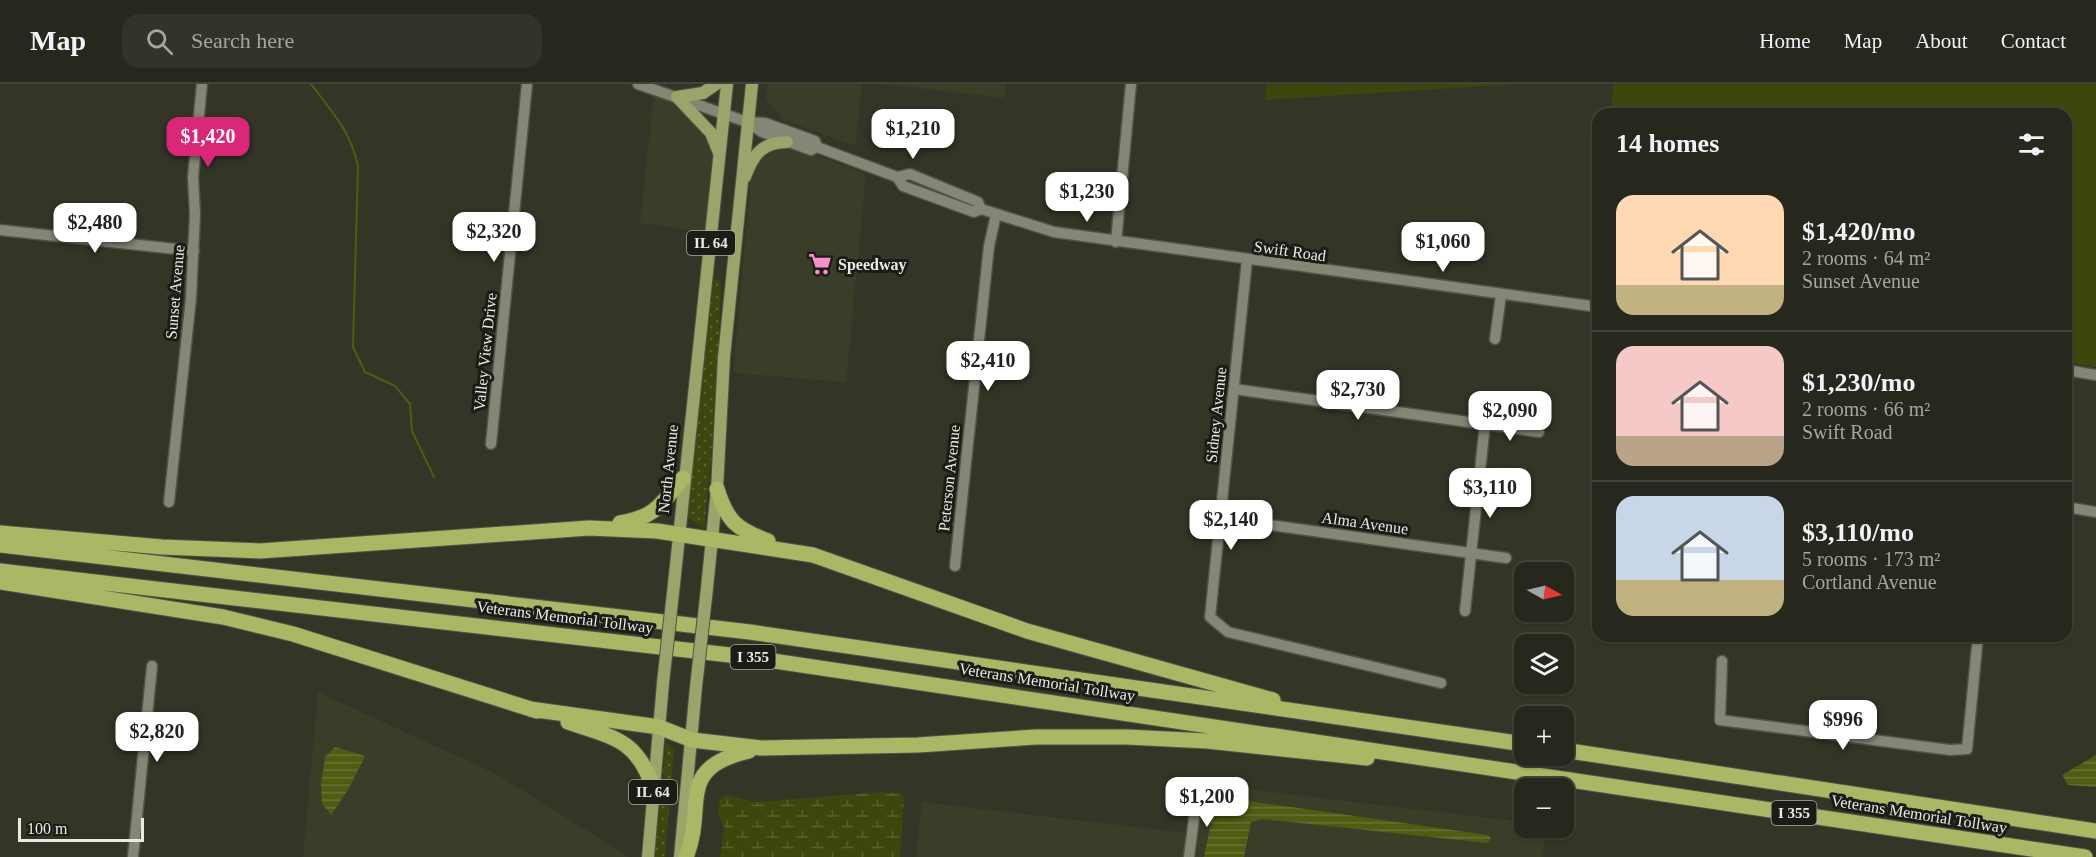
<!DOCTYPE html>
<html lang="en">
<head>
<meta charset="utf-8">
<style>
	body { margin:0; font-family:Georgia,serif; background:#32342a; color:#f1f3f6; height:100vh; display:flex; flex-direction:column; font-size:22px; white-space:nowrap }
	* { box-sizing:border-box; margin:0 }
	p { font-size:20px; color:#a4a6a4 }
	.icon { flex:none; width:33px; height:33px; fill:none; stroke:currentColor; stroke-width:2; stroke-linecap:round; stroke-linejoin:round }
	.map { position:relative; flex:1; overflow:hidden }
	.side { position:absolute; left:1592px; top:24px; width:480px; height:534px; display:flex; flex-direction:column; background:#26281d; border-radius:18px; box-shadow:0 2px 4px #0004,0 0 0 2px #42443b }
	.side>* { flex:none }
	.needle { width:39px; rotate:98deg }
	.buttons { position:absolute; left:1514px; top:478px; display:grid; gap:12px }
	.buttons a { display:grid; place-items:center; width:60px; height:60px; border-radius:12px; background:#26281d; box-shadow:0 2px 4px #0004,0 0 0 2px #42443b; font-size:30px }
	.scale { position:absolute; left:18px; bottom:15px; width:126px; box-sizing:border-box; padding-left:6px; border:3px solid #e9ebe2; border-top:0; font-size:16px; line-height:21px; white-space:nowrap; color:#e9ebe2; -webkit-text-stroke:4px #1b1c15; paint-order:stroke }
	.price { position:absolute; translate:-50% -51px; padding:0 14px; border-radius:12px; background:#fff; color:#222; font-size:20px; line-height:39px; filter:drop-shadow(0 2px 3px #0008) }
	.price::after { content:''; position:absolute; left:50%; top:36px; width:18px; height:14px; margin-left:-9px; background:inherit; clip-path:polygon(0 0,100% 0,50% 100%) }
	.price.selected { background:#db2777; color:#fff }
	ul { padding:0; list-style:none }
	li { display:flex; align-items:center; gap:18px; height:150px; padding:0 24px }
	li+li { border-top:2px solid #42443b }
	li span { display:grid; place-items:center; flex:none; width:168px; height:120px; border-radius:18px; color:#555 }
	li>.icon { margin-inline-start:auto }
	span .icon { width:72px; height:72px; fill:#fffc; stroke-width:1 }
	li b { font-size:26px }
	h2 { display:flex; justify-content:space-between; align-items:center; height:72px; padding:0 24px; font-size:26px }
	header { display:flex; align-items:center; gap:36px; box-sizing:border-box; height:84px; padding:0 30px; background:#26281d; border-bottom:2px solid #42443b }
	header strong { font-size:28px }
	nav { display:flex; gap:33px; margin-inline-start:auto; font-size:21px }
	.search { width:420px; height:54px; background:#32342a; display:flex; align-items:center; gap:15px; box-sizing:border-box; padding:0 21px; border-radius:18px; color:#a4a6a4; font-size:22px }
	.map>svg:first-child { display:block }
</style>
</head>
<body>
<header>
<strong>Map</strong>
<div class="search"><svg class="icon" aria-label="search" viewBox="0 0 24 24"><circle cx="10" cy="10" r="6"/><path d="M15 15l6 6"/></svg>Search here</div>
<nav><a>Home</a><a>Map</a><a>About</a><a>Contact</a></nav>
</header>
<div class="map">
<svg width="2096" height="773" viewBox="0 0 2096 773">
	<defs>
		<pattern id="grass-dots" width="8" height="8" patternUnits="userSpaceOnUse" patternTransform="scale(1.5)"><rect width="8" height="8" fill="#3e450d"/><path d="M2 2h.1M6 6h.1" fill="none" stroke="#5a6030" stroke-width="1.8" stroke-linecap="round"/></pattern>
		<pattern id="wetland-marsh" width="20" height="14" patternUnits="userSpaceOnUse" patternTransform="scale(1.5)"><rect width="20" height="14" fill="#3e450d"/><path d="M1 5h8M5 5V1M11 12h8M15 12V8" fill="none" stroke="#5a6030"/></pattern>
		<pattern id="water-rules" width="6" height="5" patternUnits="userSpaceOnUse" patternTransform="scale(1.5)"><rect width="6" height="5" fill="#525b12"/><path d="M0 2.5h6" fill="none" stroke="#6b7334"/></pattern>
	</defs>
	<rect width="100%" height="100%" fill="#333527"/>
	<path fill="#3a3e28" d="M767,0H862L855,62L784,36L766,15Z
		M881,0H1006L1004,14Z
		M654,9L679,19L708,51L714,77L710,149L640,139Z
		M782,62L802,66L866,90L846,298L733,289L751,95L762,68Z
		M318,608L496,690L629,773H303Z
		M1237,704L1524,738V744H1546L1543,773H1196L1203,716Z
		M922,718L1187,749L1184,773H916Z"/>
	<path fill="url(#grass-dots)" d="M714,195L721,196L717,310L704,445L687,433Z
		M666,658L674,665L665,773H655Z"/>
	<path fill="url(#wetland-marsh)" d="M884,708L900,709L904,714L900,773H720L724,744L718,728L720,716L726,711L755,718Z"/>
	<path fill="#3e450d" d="M1267,0H1516L1265,16Z
		M1613,0H2096V283L2066,278V30H1611Z"/>
	<path fill="url(#water-rules)" d="M335,663L365,672L349,704L331,731L322,719L321,701L325,673Z
		M2096,671V703L2068,701L2062,691Z
		M1234,715L1488,751L1491,755L1487,759L1262,735L1251,738L1244,773H1204L1213,728L1219,716Z"/>
	<g fill="none" stroke-linecap="round" stroke-linejoin="round">
		<path stroke="#525b12" stroke-width="2" d="M311,0C332,28 350,46 358,82L353,263L365,288L395,302L410,320L412,347L434,393"/>
		<g stroke="#505346" stroke-width="13">
			<path id="minor" d="M638,0L747,38L765,39L815,57L817,63
				M747,38L762,48L811,66L817,63L897,93L910,90L978,118L981,125
				M897,93L903,102L974,128L981,125L1054,148L1598,223
				M0,146L194,167
				M1116,158L1131,0
				M1247,176L1210,533L1228,548L1441,599
				M1495,255L1501,211
				M2066,286L2096,291
				M1234,305L1539,348
				M491,360L527,0
				M169,418L191,214L195,130L193,93L202,0
				M2066,423L2096,428
				M1220,434L1506,474
				M955,482L989,162L996,131
				M1465,527L1485,340
				M1722,577L1720,636L1950,666L1967,665L1978,552
				M133,773L152,582
				M1189,773L1197,711"/>
		</g>
		<g stroke="#505346" stroke-width="14">
			<path id="major" d="M677,13L711,49L719,69
				M677,13L703,9L716,0
				M745,93C753,71 762,58 787,58
				M674,500L727,0
				M707,504L717,405L724,273L752,0
				M648,773L663,599
				M680,773L696,603"/>
		</g>
		<g stroke="#505346" stroke-width="17">
			<path id="highway" d="M717,405C727,437 736,445 768,457
				M620,439C656,433 661,420 683,394
				M0,449L162,463L260,467L589,444L657,447L813,471L1027,547L1273,616
				M0,461L750,548L1524,660
				M0,487L747,573L2085,773
				M0,498L223,533L293,550L537,627
				M530,625L659,643L692,656L761,664L918,661L1036,653H1127L1207,657L1367,674
				M568,638C613,654 636,654 653,703
				M1563,666L2096,747
				M686,773C707,722 674,684 749,667"/>
		</g>
		<use href="#minor" stroke="#838776" stroke-width="10"/>
		<use href="#major" stroke="#9aa46b" stroke-width="12"/>
		<use href="#highway" stroke="#aab764" stroke-width="15"/>
		<g stroke="#505346" stroke-width="14" stroke-linecap="butt">
			<path id="major-bridge" d="M663,599L674,500
				M696,603L707,504"/>
		</g>
		<use href="#major-bridge" stroke="#9aa46b" stroke-width="12"/>
	</g>
	<defs>
		<g id="supermarket-bare" transform="scale(1.8)"><path d="M-6-5.5h2.5l.6 2H6L4.5 2H-2.5L-4.4-4H-6ZM-1.5 3.2a1.3 1.3 0 1 0 .1 0ZM3 3.2a1.3 1.3 0 1 0 .1 0Z" fill="#fa8fc7" stroke="#1b1c15" stroke-width="2.5" paint-order="stroke"/></g>
	</defs>
	<g fill-rule="evenodd">
		<use href="#supermarket-bare" x="820" y="180"/>
	</g>
	<g text-anchor="middle" dominant-baseline="central" stroke-width="6" stroke-linejoin="round" paint-order="stroke">
		<g fill="#1b1c15" stroke="#abada4" stroke-width="1.5">
			<rect x="687" y="147" width="48" height="24" rx="4.5"/>
			<rect x="730.5" y="561" width="45" height="24" rx="4.5"/>
			<rect x="629" y="696" width="48" height="24" rx="4.5"/>
			<rect x="1771.5" y="717" width="45" height="24" rx="4.5"/>
		</g>
		<g font-size="15" font-weight="bold" fill="#e9ebe2">
			<text x="711" y="159">IL 64</text>
			<text x="753" y="573">I 355</text>
			<text x="653" y="708">IL 64</text>
			<text x="1794" y="729">I 355</text>
		</g>
		<g font-size="16" fill="#e9ebe2" stroke="#1b1c15">
			<text transform="translate(1290 167) rotate(8)">Swift Road</text>
			<text transform="translate(175 208) rotate(-85)">Sunset Avenue</text>
			<text transform="translate(485 268) rotate(-84)">Valley View Drive</text>
			<text transform="translate(1216 331) rotate(-84)">Sidney Avenue</text>
			<text transform="translate(668 385) rotate(-84)">North Avenue</text>
			<text transform="translate(949 394) rotate(-84)">Peterson Avenue</text>
			<text transform="translate(1365 439) rotate(8)">Alma Avenue</text>
			<text transform="translate(565 533) rotate(7)">Veterans Memorial Tollway</text>
			<text transform="translate(1047 598) rotate(9)">Veterans Memorial Tollway</text>
			<text transform="translate(1919 730) rotate(9)">Veterans Memorial Tollway</text>
		</g>
		<g font-size="16" font-weight="bold" fill="#e9ebe2" stroke="#1b1c15" text-anchor="start">
			<text x="838" y="180">Speedway</text>
		</g>
	</g>
</svg>
<div class="buttons">
<a><svg class="needle" viewBox="-14 -14 28 28"><path d="M0-13l5 13h-10z" fill="#e53935"/><path d="M0 13l5-13h-10z" fill="#a4a6a4"/></svg></a>
<a><svg class="icon" aria-label="layers" viewBox="0 0 24 24"><path d="M12 4l9 5-9 5-9-5zM3 14l9 5 9-5"/></svg></a>
<a>+</a>
<a>−</a>
</div>
<div class="scale">100 m</div>
<b class="price" style="left:913px;top:76px">$1,210</b>
<b class="price selected" style="left:208px;top:84px">$1,420</b>
<b class="price" style="left:1087px;top:139px">$1,230</b>
<b class="price" style="left:95px;top:170px">$2,480</b>
<b class="price" style="left:494px;top:179px">$2,320</b>
<b class="price" style="left:1443px;top:189px">$1,060</b>
<b class="price" style="left:988px;top:308px">$2,410</b>
<b class="price" style="left:1358px;top:337px">$2,730</b>
<b class="price" style="left:1510px;top:358px">$2,090</b>
<b class="price" style="left:1490px;top:435px">$3,110</b>
<b class="price" style="left:1231px;top:467px">$2,140</b>
<b class="price" style="left:1843px;top:667px">$996</b>
<b class="price" style="left:157px;top:679px">$2,820</b>
<b class="price" style="left:1207px;top:744px">$1,200</b>
<section class="side">
<h2>14 homes<svg class="icon" aria-label="filters" viewBox="0 0 24 24"><path d="M4 7h16M4 17h16"/><circle cx="9" cy="7" r="2"/><circle cx="15" cy="17" r="2"/></svg></h2>
<ul>
<li><span style="background:linear-gradient(#ffd9b3 75%,#c2b280 0)"><svg class="icon" aria-label="home" viewBox="0 0 24 24"><path d="M3 11l9-7 9 7M6 9v11h12V9"/></svg></span><div><b>$1,420/mo</b><p>2 rooms · 64 m²</p><p>Sunset Avenue</p></div></li>
<li><span style="background:linear-gradient(#f6c9c9 75%,#b9a48a 0)"><svg class="icon" aria-label="home" viewBox="0 0 24 24"><path d="M3 11l9-7 9 7M6 9v11h12V9"/></svg></span><div><b>$1,230/mo</b><p>2 rooms · 66 m²</p><p>Swift Road</p></div></li>
<li><span style="background:linear-gradient(#c9d6e8 70%,#c2b280 0)"><svg class="icon" aria-label="home" viewBox="0 0 24 24"><path d="M3 11l9-7 9 7M6 9v11h12V9"/></svg></span><div><b>$3,110/mo</b><p>5 rooms · 173 m²</p><p>Cortland Avenue</p></div></li>
</ul>
</section>
</div>
</body>
</html>
